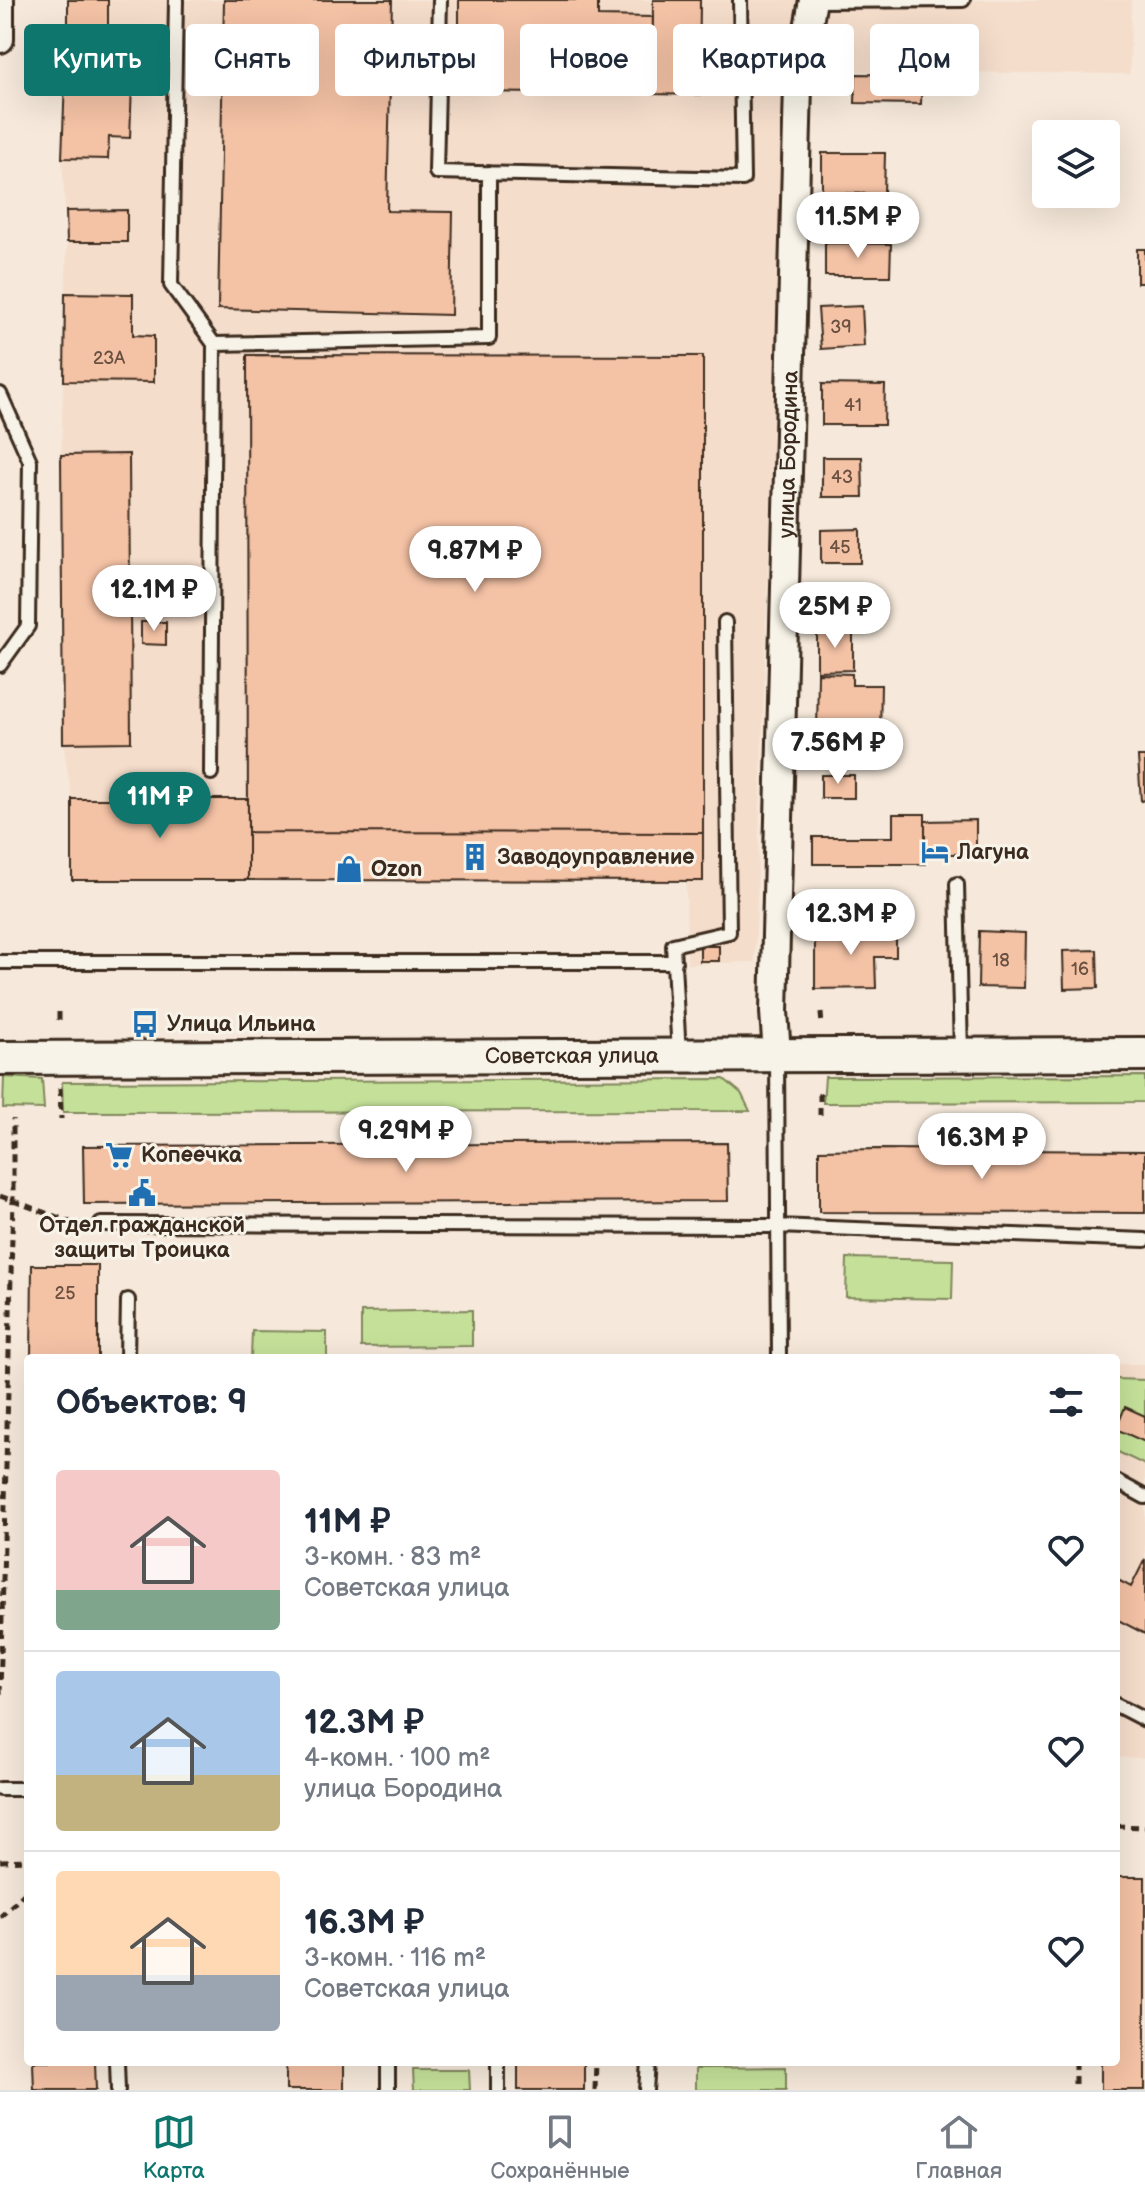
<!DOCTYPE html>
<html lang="ru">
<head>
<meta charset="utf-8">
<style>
	body { margin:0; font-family:"Balsamiq Sans",sans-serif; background:#f2f2f3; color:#1f2937; height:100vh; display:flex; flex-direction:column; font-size:30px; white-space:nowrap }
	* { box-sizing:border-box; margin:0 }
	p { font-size:26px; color:#747a83 }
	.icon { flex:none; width:44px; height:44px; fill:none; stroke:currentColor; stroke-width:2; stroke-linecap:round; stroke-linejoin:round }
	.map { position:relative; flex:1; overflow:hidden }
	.details { position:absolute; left:24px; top:1354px; width:1096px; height:712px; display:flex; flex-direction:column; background:#fff; border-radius:8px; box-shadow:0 8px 32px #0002 }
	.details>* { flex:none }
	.guide { position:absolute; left:24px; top:24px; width:1098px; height:72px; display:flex; gap:16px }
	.tools { position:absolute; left:1032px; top:120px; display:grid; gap:16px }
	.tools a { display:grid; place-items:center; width:88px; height:88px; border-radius:8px; background:#fff; box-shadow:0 8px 32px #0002; font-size:40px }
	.price { position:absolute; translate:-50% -68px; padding:0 18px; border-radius:28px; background:#fff; color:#222; font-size:26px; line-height:52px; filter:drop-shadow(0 2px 4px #0008) }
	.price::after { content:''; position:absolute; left:50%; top:48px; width:24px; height:18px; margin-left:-12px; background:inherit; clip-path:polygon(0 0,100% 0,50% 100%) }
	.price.on { background:#0f766e; color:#fff }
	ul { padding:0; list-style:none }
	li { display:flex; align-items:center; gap:24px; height:200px; padding:0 32px }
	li+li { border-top:2px solid #e0e1e3 }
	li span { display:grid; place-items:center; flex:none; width:224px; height:160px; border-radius:8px; color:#555 }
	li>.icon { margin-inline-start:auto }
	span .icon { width:96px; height:96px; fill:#fffc; stroke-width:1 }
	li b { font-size:34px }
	h2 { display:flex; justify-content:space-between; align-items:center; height:96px; padding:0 32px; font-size:34px }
	.pill { padding:0 28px; border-radius:8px; background:#fff; box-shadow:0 8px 32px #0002; font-size:28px; line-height:72px }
	.pill.on { background:#0f766e; color:#fff }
	.tabs { display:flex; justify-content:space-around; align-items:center; height:112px; border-top:2px solid #e0e1e3; background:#fff; font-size:22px; color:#747a83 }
	.tabs a { display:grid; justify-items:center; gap:4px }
	.tabs .on { color:#0f766e }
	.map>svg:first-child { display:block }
</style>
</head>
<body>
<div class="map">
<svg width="1145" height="2090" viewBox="0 0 1145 2090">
	<rect width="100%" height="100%" fill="#f6e9db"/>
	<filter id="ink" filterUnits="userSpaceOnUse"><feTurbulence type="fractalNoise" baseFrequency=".0125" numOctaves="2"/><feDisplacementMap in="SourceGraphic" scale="16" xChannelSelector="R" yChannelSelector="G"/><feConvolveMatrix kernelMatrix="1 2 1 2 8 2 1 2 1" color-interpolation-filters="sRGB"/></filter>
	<g filter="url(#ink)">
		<path fill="#f5ddcb" d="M68,0H798L799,38L785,67L755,962L687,964L686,881L72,880V799L63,743L61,455L67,242L62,158Z
			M818,0H1131L1130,74L819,71Z
			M1116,1364H1145V1758L1116,1757Z"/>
		<path fill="#c5e199" stroke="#80865c" stroke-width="2" d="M1145,1076V1102L823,1103L825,1077Z
			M4,1077L42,1079L44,1109L3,1108Z
			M724,1079L741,1093L750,1111L63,1112L62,1082Z
			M847,1258L953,1260L952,1299L846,1297Z
			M472,1310V1346L361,1347V1312Z
			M252,1331L327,1332V1358H251Z
			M1116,1379L1145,1380V1465L1116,1451Z
			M786,2067V2090H696V2068Z
			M469,2070L470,2090H414L413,2070Z"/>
		<path fill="#f4c2a5" stroke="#3b2a1e" stroke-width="2" d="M68,0H108V33L68,32Z
			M224,0H392L387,211L453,212L451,315L218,309Z
			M459,0H598V16L653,17L652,94L459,92Z
			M653,0H700L699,95L652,94Z
			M66,54L133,57L130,138L109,137L108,159L62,158Z
			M856,74L922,75L921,104L855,103Z
			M822,153H885L884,194L822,193Z
			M127,210V242H67L66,211Z
			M825,243L891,244L890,276H825Z
			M1137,249H1145V283H1137Z
			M65,293L133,294V335L154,336V382L64,381Z
			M862,306L864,346L821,349L818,308Z
			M247,355L703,356V833L248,832Z
			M822,384L885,385L884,425H822Z
			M129,454L131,742L63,743L61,455Z
			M822,457H862L863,497H822Z
			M860,529V563H821V530Z
			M141,622H166V645L141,644Z
			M817,628L853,629V670L817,671Z
			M818,673L852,674V685H881L880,735L817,734Z
			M1138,757H1145V800L1141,801Z
			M821,775H854V798H821Z
			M72,799H248V880H72Z
			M893,814H925V864H813V837H893Z
			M976,820V854H925V821Z
			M248,832L703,833V881L248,880Z
			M896,929V957H875L876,988L815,989V930Z
			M979,931L1025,933L1024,988L978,987Z
			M700,946H719V961H700Z
			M1097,950L1098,988L1064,989L1063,951Z
			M727,1143L728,1201L84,1204L83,1146Z
			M879,1149L1145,1151V1213L819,1212V1150Z
			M32,1265H98V1358H31Z
			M1125,1407L1145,1416V1442L1116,1429Z
			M1145,1559V1634L1116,1619V1579L1131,1587Z
			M1116,1877H1145V2090H1101V2062H1116Z
			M33,2062H95L96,2090H34Z
			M518,2062H584V2090H518Z
			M286,2064H344V2090H286Z"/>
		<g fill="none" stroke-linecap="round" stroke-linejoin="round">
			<g stroke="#3b2a1e" stroke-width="18">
				<path id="service" d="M176,0L171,285L214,344L211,773
					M440,0L436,172L743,179L740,0
					M813,1L963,0
					M214,344L489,338V173
					M0,394L30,461L28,626L0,665
					M957,884L961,1054
					M0,962H675
					M679,1055L673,945L729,932L725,622
					M777,1057L779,1358
					M101,1224L777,1226L1145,1240
					M127,1358L128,1300
					M1116,1481L1145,1497
					M1116,1705L1145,1720
					M0,1789H28
					M117,2062L118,2090
					M388,2062V2090
					M498,2062V2090
					M646,2090L648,2062"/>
			</g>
			<g stroke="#3b2a1e" stroke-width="32">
				<g id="minor">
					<path d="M0,39V0"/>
					<path id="s1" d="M777,1054L774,1012L798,85L813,0"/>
				</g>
			</g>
			<g stroke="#3b2a1e" stroke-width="38">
				<g id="tertiary">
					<path id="s2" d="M0,1058L1145,1054"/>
				</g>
			</g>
			<path stroke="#3b2a1e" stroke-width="5" stroke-dasharray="8 6" stroke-linecap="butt" d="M59,1012V1026
				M821,1013L822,1026
				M60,1088L61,1119
				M820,1115V1088
				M0,1196L73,1223H80
				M0,1694L13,1199V1119
				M1116,1826L1145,1827
				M0,1861L28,1860
				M0,1917L28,1890
				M1075,2062V2090
				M595,2090L596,2062"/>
			<use href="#service" stroke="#f7f3e8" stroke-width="12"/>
			<use href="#minor" stroke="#f7f3e8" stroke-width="26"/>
			<use href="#tertiary" stroke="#f7f3e8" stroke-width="32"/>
		</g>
	</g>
	<defs>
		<g id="hotel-bare" transform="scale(2.16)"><path d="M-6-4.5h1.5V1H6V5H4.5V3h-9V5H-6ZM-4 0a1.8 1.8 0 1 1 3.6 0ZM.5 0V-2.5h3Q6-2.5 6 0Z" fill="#1f6fb2" stroke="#f7f3e8" stroke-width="2.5" paint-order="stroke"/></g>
		<g id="building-bare" transform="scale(2.16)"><path d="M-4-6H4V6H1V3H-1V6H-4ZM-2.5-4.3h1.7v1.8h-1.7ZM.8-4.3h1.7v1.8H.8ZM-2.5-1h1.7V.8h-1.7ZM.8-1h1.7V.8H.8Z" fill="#1f6fb2" stroke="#f7f3e8" stroke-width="2.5" paint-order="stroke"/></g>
		<g id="shop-bare" transform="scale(2.16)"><path d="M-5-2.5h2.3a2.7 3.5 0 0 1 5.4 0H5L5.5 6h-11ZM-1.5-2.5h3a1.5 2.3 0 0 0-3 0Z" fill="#1f6fb2" stroke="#f7f3e8" stroke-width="2.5" paint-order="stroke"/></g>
		<g id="bus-bare" transform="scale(2.16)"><path d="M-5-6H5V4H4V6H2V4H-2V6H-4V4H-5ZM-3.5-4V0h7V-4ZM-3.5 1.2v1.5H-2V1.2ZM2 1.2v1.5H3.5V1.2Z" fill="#1f6fb2" stroke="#f7f3e8" stroke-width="2.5" paint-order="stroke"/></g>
		<g id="supermarket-bare" transform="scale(2.16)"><path d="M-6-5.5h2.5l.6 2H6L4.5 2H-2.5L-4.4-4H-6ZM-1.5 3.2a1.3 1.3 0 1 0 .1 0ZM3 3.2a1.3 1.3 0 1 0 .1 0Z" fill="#1f6fb2" stroke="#f7f3e8" stroke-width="2.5" paint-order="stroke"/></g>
		<g id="civic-bare" transform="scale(2.16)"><path d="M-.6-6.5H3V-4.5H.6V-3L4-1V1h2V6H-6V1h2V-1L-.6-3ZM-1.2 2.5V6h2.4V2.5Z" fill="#1f6fb2" stroke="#f7f3e8" stroke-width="2.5" paint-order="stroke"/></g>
	</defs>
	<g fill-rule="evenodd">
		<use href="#hotel-bare" x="935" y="852"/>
		<use href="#building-bare" x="475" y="857"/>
		<use href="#shop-bare" x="349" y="869"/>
		<use href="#bus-bare" x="145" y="1024"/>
		<use href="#supermarket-bare" x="119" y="1155"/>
		<use href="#civic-bare" x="142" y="1193"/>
	</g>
	<g text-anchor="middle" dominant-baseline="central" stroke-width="6" stroke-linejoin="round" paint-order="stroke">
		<g font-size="18" fill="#695040">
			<text x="841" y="327">39</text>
			<text x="109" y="358">23А</text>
			<text x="853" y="405">41</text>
			<text x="842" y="477">43</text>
			<text x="840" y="547">45</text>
			<text x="1001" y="960">18</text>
			<text x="1080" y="969">16</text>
			<text x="65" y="1293">25</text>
		</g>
		<g font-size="22" fill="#3b2a1e" stroke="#f7f3e8">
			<text stroke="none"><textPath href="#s1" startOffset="600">улица Бородина</textPath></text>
			<text stroke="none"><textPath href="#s2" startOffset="572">Советская улица</textPath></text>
		</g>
		<g font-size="22" font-weight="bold" fill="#3b2a1e" stroke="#f7f3e8" text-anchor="start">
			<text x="957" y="852">Лагуна</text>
			<text x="497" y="857">Заводоуправление</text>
			<text x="371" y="869">Ozon</text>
			<text x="167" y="1024">Улица Ильина</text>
			<text x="141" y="1155">Копеечка</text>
			<text x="142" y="1225" text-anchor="middle">Отдел гражданской<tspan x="142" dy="25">защиты Троицка</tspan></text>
		</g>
	</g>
</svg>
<div class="tools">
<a><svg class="icon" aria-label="layers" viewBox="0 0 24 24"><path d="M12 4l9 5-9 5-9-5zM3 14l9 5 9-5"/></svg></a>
</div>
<b class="price" style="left:858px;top:260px">11.5M ₽</b>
<b class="price" style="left:475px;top:594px">9.87M ₽</b>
<b class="price" style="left:154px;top:633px">12.1M ₽</b>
<b class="price" style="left:835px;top:650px">25M ₽</b>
<b class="price" style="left:838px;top:786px">7.56M ₽</b>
<b class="price on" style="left:160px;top:840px">11M ₽</b>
<b class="price" style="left:851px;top:957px">12.3M ₽</b>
<b class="price" style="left:406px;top:1174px">9.29M ₽</b>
<b class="price" style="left:982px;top:1181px">16.3M ₽</b>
<div class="guide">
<a class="pill on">Купить</a>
<a class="pill">Снять</a>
<a class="pill">Фильтры</a>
<a class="pill">Новое</a>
<a class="pill">Квартира</a>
<a class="pill">Дом</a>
</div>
<section class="details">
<h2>Объектов: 9<svg class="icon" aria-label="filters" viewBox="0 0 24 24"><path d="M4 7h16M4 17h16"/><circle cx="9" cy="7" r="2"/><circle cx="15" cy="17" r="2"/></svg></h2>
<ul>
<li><span style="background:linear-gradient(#f6c9c9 75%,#7fa58c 0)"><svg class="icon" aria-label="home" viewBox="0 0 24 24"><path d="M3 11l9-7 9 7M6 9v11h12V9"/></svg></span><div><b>11M ₽</b><p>3-комн. · 83 m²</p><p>Советская улица</p></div><svg class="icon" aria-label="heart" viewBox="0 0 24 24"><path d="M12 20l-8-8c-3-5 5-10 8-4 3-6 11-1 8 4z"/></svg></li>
<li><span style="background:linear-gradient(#a9c7e8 65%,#c2b280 0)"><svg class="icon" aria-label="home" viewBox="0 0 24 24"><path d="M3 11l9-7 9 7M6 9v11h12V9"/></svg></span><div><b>12.3M ₽</b><p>4-комн. · 100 m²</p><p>улица Бородина</p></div><svg class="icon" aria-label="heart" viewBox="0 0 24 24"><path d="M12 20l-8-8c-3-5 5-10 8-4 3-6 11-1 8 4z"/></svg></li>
<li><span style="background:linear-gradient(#ffd9b3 65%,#9aa5b1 0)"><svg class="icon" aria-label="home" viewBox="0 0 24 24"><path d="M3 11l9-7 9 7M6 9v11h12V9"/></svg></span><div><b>16.3M ₽</b><p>3-комн. · 116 m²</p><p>Советская улица</p></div><svg class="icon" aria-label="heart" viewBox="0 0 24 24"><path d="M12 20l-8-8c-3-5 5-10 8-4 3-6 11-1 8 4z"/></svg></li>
</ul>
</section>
</div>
<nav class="tabs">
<a class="on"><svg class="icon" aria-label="map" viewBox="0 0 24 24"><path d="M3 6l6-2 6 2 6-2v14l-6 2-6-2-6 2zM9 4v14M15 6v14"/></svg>Карта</a>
<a><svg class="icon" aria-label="saved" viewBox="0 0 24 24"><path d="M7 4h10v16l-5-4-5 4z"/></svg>Сохранённые</a>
<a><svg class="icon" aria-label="home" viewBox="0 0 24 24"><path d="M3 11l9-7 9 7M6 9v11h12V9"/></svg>Главная</a>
</nav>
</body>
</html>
